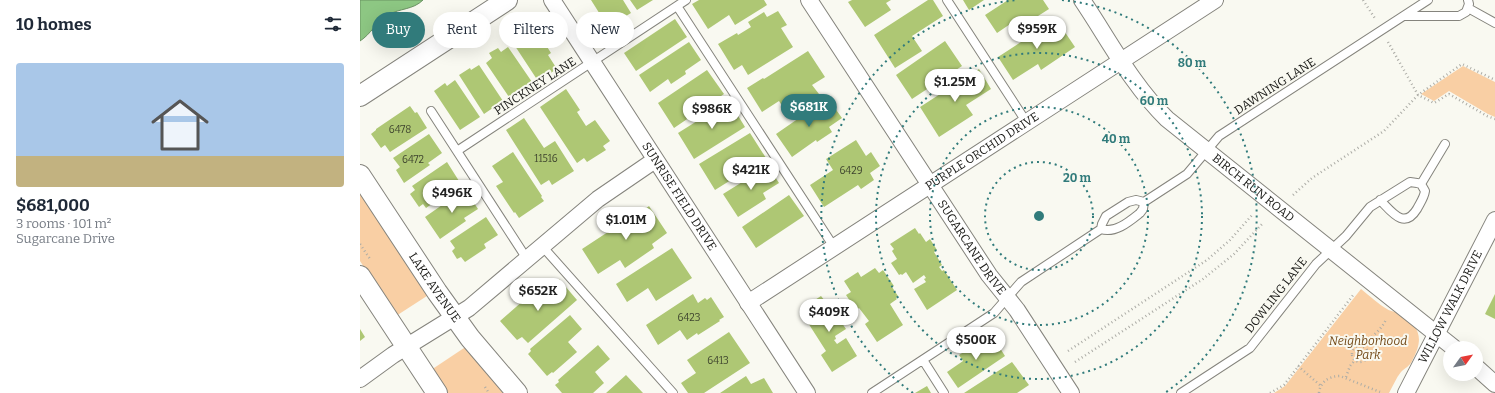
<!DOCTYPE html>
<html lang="en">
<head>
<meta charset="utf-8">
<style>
	body { margin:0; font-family:Bitter,serif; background:#f6f6f7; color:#1f2937; height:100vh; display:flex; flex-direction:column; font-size:15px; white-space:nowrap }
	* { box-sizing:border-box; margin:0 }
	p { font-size:13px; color:#747a83 }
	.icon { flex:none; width:22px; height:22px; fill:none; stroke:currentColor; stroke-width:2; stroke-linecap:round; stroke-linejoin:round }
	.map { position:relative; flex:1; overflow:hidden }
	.side { display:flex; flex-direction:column; background:#fff; width:360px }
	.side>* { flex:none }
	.banner { position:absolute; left:12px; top:12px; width:380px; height:36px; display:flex; gap:8px }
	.needle { width:26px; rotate:57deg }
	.buttons { position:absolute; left:1083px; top:341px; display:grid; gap:8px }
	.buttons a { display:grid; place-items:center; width:40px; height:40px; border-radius:50%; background:#fff; box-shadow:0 4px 16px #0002; font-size:20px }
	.price { position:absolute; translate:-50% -34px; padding:0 9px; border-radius:14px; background:#fff; color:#222; font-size:13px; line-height:26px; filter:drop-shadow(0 1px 2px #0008) }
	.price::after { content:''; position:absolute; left:50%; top:24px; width:12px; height:9px; margin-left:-6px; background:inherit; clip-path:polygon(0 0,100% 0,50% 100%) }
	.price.active { background:#317b7b; color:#fff }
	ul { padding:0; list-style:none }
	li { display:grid; align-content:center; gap:8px; height:212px; padding:0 16px }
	li span { display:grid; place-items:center; height:124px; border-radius:4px; color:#555 }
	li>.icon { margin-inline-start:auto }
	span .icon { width:72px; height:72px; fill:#fffc; stroke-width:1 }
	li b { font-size:17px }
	h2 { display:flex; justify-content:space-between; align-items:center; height:48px; padding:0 16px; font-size:17px }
	.chip { padding:0 14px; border-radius:18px; background:#fff; box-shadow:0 4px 16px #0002; font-size:14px; line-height:36px }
	.chip.active { background:#317b7b; color:#fff }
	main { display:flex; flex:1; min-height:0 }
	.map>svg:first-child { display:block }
</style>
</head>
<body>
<main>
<section class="side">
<h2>10 homes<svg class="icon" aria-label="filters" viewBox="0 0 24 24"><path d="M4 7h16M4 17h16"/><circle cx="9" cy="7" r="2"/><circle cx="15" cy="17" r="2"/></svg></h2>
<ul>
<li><span style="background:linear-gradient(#a9c7e8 75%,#c2b280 0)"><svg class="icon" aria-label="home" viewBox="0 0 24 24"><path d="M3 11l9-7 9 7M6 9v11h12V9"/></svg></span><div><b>$681,000</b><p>3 rooms · 101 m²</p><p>Sugarcane Drive</p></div></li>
</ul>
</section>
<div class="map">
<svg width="1135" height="393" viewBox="0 0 1135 393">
	<rect width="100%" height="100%" fill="#f9f9f1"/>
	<path fill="#f9cfa4" d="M1103,66L1135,82V117L1128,114L1089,91L1074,101L1061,94Z
		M0,188L70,294L36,316L0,261Z
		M1001,289C1010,296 1018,304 1027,309C1031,312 1035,311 1039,313C1061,327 1064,339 1052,361C1050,366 1045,368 1041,372C1036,378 1033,386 1029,393H914L925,386Z
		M107,346L149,393H86L71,370Z"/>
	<path fill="#8dc783" stroke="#6a9362" d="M0,0H63C53,10 40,8 28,15C17,21 11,34 0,41Z"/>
	<path fill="#aec774" d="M231,0H263L271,13L248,27Z
		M270,0H293L277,10Z
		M339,0H404L407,5L375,25L369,15L348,29L332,4Z
		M492,0H531L526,3L531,10L505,27L488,2Z
		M568,0H573L583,16L552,36L562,51L535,68L514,35Z
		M603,0H624L609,10Z
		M648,0H683L689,9L667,23L662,16L637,33L625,15Z
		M418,11L427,25L421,28L433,47L388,75L382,65L374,70L358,44L377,33L378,35L391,27L388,22L404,12L407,17Z
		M315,19L327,37L276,71L264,53Z
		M696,19L715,47L681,70L678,64L653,80L638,57Z
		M177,31L191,53L188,55L197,69L178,81L155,46Z
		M585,41L602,66L552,99L536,75Z
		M329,42L341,60L325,71L326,74L311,84L308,79L290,92L279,75Z
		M148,47L172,82L149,97L126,63L132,58L129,53L138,48L141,52Z
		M448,51L465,77L452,85L459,94L428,115L419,101L402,112L387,88L403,78L404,79Z
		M119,65L143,101L124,114L99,75L110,68L111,70Z
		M619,69L631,89L606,105L613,115L579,137L560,107Z
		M347,70L364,94L314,128L298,103Z
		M95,80L120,117L100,130L74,91L85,83L87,86Z
		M206,89L220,110L217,112L226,126L235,120L250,141L243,146L246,150L227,162L224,158L217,163L180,107Z
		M469,100L482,118L469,127L472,132L457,142L456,140L432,157L416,134L442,116L440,113L453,104L456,108Z
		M369,101L385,127L334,159L318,133Z
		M50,106L55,113L57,112L67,128L30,152L25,145L21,148L11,134L16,130V129Z
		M164,118L184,148L195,141L214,171L192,185L189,180L181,185L146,130Z
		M390,133L406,158L355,190L339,164Z
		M69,134L82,153L68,163L70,165L44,183L36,170L40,167L33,158Z
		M496,140L506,156L511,152L520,166L510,173L514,180L501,189L498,185L464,207L450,185L473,170L466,159Z
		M153,152L182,196L181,197L184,201L159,218L155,212L154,213L136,186L143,182L132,166Z
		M87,162L99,181L86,190L88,193L66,208L63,204L59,207L50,194L55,190L52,186Z
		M408,166L419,183L403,193L406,199L378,217L363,194Z
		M105,189L118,209L104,218L106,221L80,239L65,217Z
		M429,195L444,216L396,248L382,227Z
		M289,206L307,233L292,244L294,248L265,268L260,260L238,274L222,249L283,209L284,210Z
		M126,217L138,235L124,244L126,248L105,262L101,257L97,259L92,251L95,248L90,241Z
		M555,228L559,234L560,233L566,242L570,239L577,250L574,252L582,265L579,267L582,271L584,270L597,290L567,310L554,289L566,282L564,279L566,278L564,275L553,283L546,272L542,275L541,274L539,275L531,263L537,259L532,251L534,249L530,244Z
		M312,248L332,278L296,301L288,288L267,302L256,284Z
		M515,268L519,273L523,270L534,286L532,287L538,296L536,298L537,299L530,304L543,325L517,342L505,324L509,321L499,308L496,310L486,295L491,292L484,281L498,272L501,277Z
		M199,279L217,300L168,343L162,337L157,340L140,321L172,293L177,299Z
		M333,294L338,303L345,298L347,300L351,297L364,317L359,320L360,321L338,335L337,333L327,340L320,330L298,345L286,325Z
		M1135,294V319L1125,314Z
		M461,296L465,301L466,300L486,329L475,336L476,339L474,340L477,344L486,338L497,356L472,372L461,355L466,351L443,315L445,314L441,309Z
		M210,315L222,329L208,342L217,352L193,373L192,372L187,376L168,354L171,351L170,349Z
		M0,329L5,337L0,341Z
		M369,332L390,363L344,393H328L321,383L336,373L327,360Z
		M631,334L645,356L598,388L587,372L603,361L599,355Z
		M238,345L250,359L235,372L244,383L233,393H202L195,385L199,382L198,380Z
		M652,362L669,385L657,393H604Z
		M266,375L283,393H246Z
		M386,376L391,384L404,378L413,393H360Z
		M567,386L571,393H555Z"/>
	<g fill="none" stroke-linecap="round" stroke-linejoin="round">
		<g stroke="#85847d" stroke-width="10">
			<path id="service" d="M587,0L667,123
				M317,6L474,247
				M1108,8L1135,23
				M1044,16H1099L1106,12L1109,4L1108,0
				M71,111L167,259
				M97,151L326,0
				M1061,184L1085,144
				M784,202L827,174L859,136L1068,0
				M741,229C755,234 770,221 780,213L783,209L784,202
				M182,246L313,393
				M563,360L584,393
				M512,393L634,313L661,282L741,229L742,224L746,216L768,202L776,200L784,202
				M821,393L890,348L956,264L986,236L1010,207L1050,182L1057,183L1061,184L1065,191C1064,198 1060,203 1057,209C1044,230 1032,212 1020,200"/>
		</g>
		<g stroke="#85847d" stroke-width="18">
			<g id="minor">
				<path id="s1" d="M192,0L447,393"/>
				<path id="s2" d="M449,0L629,275L657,310L711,393"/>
				<path id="s3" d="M722,0C749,40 772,85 807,119L1094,348"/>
				<path id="s4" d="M388,303L855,0"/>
				<path d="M1116,367L1135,384"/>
				<path d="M0,379L33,355L109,308L238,199L295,160"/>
				<path id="s5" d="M1046,393L1135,220"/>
			</g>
		</g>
		<g stroke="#85847d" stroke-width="22">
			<g id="tertiary">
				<path d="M0,96L147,0"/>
				<path id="s6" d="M0,175L77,292L110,338L157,393"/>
				<path d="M0,276L77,393"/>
			</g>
		</g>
		<path stroke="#acaca6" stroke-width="2.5" stroke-dasharray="1 3" stroke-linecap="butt" d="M1003,0L1016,20
			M1028,42L1058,95L1074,103L1089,94L1127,116L1135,119
			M933,195L952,178L1024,131L1058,95L1102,64L1135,80
			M0,244L10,259
			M992 354a8 8 0 1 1 16 0a8 8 0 1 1-16 0Z
			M1004,346C1011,336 1022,330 1026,319
			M708,351L847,260L870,240L893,214
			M715,362L843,279L874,254L903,223
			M938,366L961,386
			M986,377L990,366L995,360
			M125,387L129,393
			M910,393L924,385L994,294
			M959,393C960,382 969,376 980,376L1020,392"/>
		<use href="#service" stroke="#fff" stroke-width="8"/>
		<use href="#minor" stroke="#fff" stroke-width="16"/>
		<use href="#tertiary" stroke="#fff" stroke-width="20"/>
	</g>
	<g fill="none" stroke="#317b7b" stroke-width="2" stroke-dasharray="2 4">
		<circle cx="679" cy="216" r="54"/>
		<circle cx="679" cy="216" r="109"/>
		<circle cx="679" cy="216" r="163"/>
		<path d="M553 393A217 217 0 0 1 656 0M702 0A217 217 0 0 1 805 393"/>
	</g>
	<g text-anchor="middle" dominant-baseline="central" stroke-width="4" stroke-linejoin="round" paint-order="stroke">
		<g font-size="10" fill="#3e442e">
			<text x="40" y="130">6478</text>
			<text x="186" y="159">11516</text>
			<text x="53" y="160">6472</text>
			<text x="491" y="171">6429</text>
			<text x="329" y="318">6423</text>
			<text x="358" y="361">6413</text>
		</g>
		<g font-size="12" fill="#191916" stroke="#f9f9f1">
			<text transform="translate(175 86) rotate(-33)">PINCKNEY LANE</text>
			<text transform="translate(915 86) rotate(-33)">DAWNING LANE</text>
			<text stroke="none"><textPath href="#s4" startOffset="279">PURPLE ORCHID DRIVE</textPath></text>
			<text stroke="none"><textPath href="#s3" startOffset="257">BIRCH RUN ROAD</textPath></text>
			<text stroke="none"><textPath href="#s1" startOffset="234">SUNRISE FIELD DRIVE</textPath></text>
			<text stroke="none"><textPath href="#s2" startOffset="296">SUGARCANE DRIVE</textPath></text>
			<text stroke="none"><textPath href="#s6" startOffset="135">LAKE AVENUE</textPath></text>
			<text transform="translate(916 295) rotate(-52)">DOWLING LANE</text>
			<text stroke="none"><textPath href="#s5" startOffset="97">WILLOW WALK DRIVE</textPath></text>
		</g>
		<g font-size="12" font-style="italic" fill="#734917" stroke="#f9f9f1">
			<text x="1008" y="341">Neighborhood<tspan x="1008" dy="14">Park</tspan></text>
		</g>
	</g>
	<circle cx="679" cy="216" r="6" fill="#317b7b" stroke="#f9f9f1" stroke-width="2"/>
	<g font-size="12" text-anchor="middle" font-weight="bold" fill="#317b7b" stroke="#f9f9f1" stroke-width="4" stroke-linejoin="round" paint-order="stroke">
		<text x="832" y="67">80 m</text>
		<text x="794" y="105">60 m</text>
		<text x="756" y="143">40 m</text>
		<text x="717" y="182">20 m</text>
	</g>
</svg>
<div class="buttons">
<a><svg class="needle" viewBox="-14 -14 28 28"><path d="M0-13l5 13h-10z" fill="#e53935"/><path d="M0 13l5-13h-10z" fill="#747a83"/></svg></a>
</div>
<b class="price" style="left:677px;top:50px">$959K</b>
<b class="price" style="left:595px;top:103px">$1.25M</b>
<b class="price active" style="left:449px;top:128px">$681K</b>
<b class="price" style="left:352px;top:130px">$986K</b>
<b class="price" style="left:391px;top:191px">$421K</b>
<b class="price" style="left:92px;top:214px">$496K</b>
<b class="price" style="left:266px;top:241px">$1.01M</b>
<b class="price" style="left:178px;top:312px">$652K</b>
<b class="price" style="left:469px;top:333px">$409K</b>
<b class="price" style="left:616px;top:361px">$500K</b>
<div class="banner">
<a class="chip active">Buy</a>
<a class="chip">Rent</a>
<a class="chip">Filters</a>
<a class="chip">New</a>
</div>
</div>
</main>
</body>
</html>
